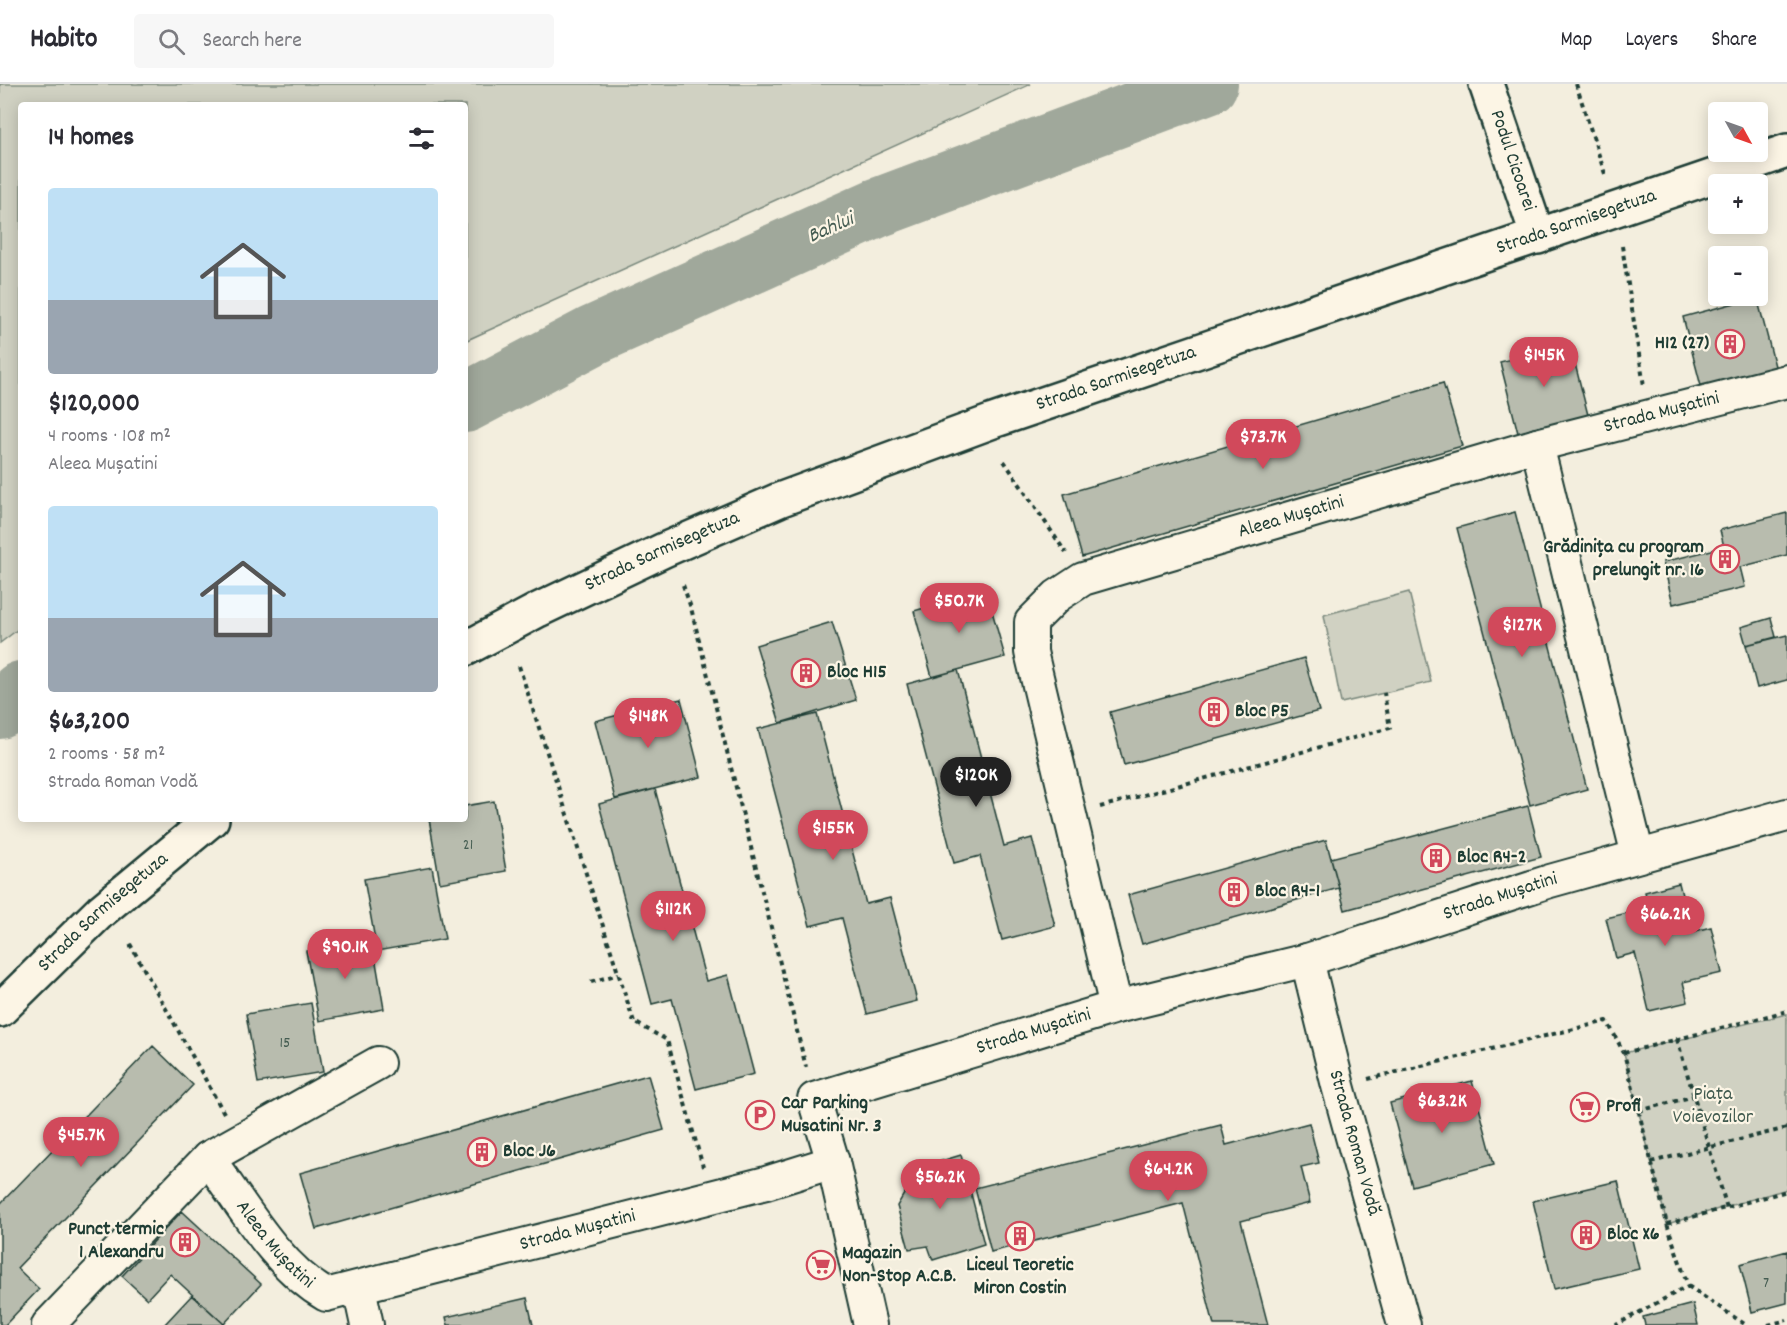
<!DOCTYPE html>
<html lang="en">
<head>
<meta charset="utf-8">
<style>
	body { margin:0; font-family:Dekko,sans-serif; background:#f7f7f7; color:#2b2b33; height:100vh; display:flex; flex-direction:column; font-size:22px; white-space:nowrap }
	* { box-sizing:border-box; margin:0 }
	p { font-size:20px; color:#7c7c81 }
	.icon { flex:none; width:33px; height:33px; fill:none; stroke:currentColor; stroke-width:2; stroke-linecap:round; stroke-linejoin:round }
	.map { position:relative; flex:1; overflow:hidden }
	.details { position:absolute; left:18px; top:18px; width:450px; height:720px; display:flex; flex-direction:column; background:#fff; border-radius:6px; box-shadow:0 3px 15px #0003 }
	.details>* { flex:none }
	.needle { width:39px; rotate:130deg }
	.buttons { position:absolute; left:1708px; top:18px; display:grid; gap:12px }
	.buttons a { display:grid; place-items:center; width:60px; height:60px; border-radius:6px; background:#fff; box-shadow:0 3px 15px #0003; font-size:30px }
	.price { position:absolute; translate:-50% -51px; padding:0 14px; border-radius:21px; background:#d1495b; color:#fff; font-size:20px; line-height:39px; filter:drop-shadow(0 2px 3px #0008) }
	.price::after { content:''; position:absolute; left:50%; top:36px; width:18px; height:14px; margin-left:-9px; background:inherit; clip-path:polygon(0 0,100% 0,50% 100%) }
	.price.active { background:#222; color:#fff }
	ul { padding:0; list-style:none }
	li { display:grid; align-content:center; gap:12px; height:318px; padding:0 30px }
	li span { display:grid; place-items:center; height:186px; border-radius:6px; color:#555 }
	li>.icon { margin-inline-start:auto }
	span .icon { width:108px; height:108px; fill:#fffc; stroke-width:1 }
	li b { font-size:26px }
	h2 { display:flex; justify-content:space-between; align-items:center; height:72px; padding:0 30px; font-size:26px }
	header { display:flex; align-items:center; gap:36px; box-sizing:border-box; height:84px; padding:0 30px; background:#fff; border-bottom:2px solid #e1e1e2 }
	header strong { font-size:28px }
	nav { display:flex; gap:33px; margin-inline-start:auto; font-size:21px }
	.search { width:420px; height:54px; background:#f7f7f7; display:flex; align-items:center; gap:15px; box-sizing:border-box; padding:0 21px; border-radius:6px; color:#7c7c81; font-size:22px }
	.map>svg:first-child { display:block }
</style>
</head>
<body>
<header>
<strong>Habito</strong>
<div class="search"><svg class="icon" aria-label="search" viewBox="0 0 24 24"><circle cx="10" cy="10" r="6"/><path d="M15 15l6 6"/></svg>Search here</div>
<nav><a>Map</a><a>Layers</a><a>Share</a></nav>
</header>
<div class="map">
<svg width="1787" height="1241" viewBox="0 0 1787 1241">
	<rect width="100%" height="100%" fill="#f3eede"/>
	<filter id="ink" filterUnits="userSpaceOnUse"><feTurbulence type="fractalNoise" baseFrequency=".0167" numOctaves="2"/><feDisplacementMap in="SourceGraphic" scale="12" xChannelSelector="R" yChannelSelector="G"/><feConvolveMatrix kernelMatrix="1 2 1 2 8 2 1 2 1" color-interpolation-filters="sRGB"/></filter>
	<g filter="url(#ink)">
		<path fill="#d0d1c2" stroke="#78877b" stroke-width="1.5" d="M0,0H1031L465,257V21H21V543L0,559Z
			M1409,508L1431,598L1341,619L1324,531Z
			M1787,930V1105L1667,1140L1624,969Z"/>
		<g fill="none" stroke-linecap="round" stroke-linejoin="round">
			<path stroke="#a0a89b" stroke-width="60" d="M465,319L594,251L877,124L1208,0
				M0,625L21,607"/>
		</g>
		<path fill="#b8bcae" stroke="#1f3d34" stroke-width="1.5" d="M1757,213L1776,286L1702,306L1683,233Z
			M1570,260L1588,331L1518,349L1500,278Z
			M1443,299L1462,362L1082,473L1064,410Z
			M1515,428L1587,705L1530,721L1457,444Z
			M1787,429V471L1740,483L1745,503L1673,520L1663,478L1724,463L1720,446Z
			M986,506L1005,573L932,593L914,527Z
			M1771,534L1776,553L1746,561L1741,543Z
			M832,538L856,616L780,639L756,561Z
			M1787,551V596L1757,604L1746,561Z
			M1304,574L1319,627L1124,681L1110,628Z
			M958,586L1004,762L1032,754L1055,842L1002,856L980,772L954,779L907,600Z
			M681,615L701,693L615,715L595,637Z
			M817,630L866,820L890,814L917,917L867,930L842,834L810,842L758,645Z
			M655,705L706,897L728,891L754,990L696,1005L672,915L652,920L599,720Z
			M494,717L506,787L440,799L429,735H465V722Z
			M1528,722L1541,773L1345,826L1331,774Z
			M1326,756L1339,804L1142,860L1128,811Z
			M432,783L445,855L377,867L364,795Z
			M1679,799L1691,848L1711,843L1722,889L1683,898L1688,918L1649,927L1635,869L1616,874L1606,834L1649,824L1645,808Z
			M372,855L384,925L319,937L306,867Z
			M311,919L323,988L258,999L246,930Z
			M153,962L193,1001L17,1184L39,1205L5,1241H0V1120Z
			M648,991L664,1046L316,1145L300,1089Z
			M1472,997L1494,1080L1412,1102L1390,1019Z
			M1309,1039L1319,1079L1301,1083L1310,1119L1241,1137L1268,1241H1214L1183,1119L991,1168L975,1104L1221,1041L1226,1061Z
			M961,1071L984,1160L933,1176L928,1162L909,1165L897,1122L919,1084Z
			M1618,1097L1639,1185L1554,1205L1533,1117Z
			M182,1127L261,1200L224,1240L170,1190L147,1215L122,1192Z
			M1787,1167V1219L1752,1228L1740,1180Z
			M192,1211L225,1241H164Z
			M527,1214L533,1241H448L446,1233Z
			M1693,1220L1698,1241H1645L1643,1233Z"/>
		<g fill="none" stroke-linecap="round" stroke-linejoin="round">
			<g stroke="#1f3d34" stroke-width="36">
				<g id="minor">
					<path d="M1537,361L1638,772"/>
					<path id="s1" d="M1307,876L1338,1002L1404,1241"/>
					<path id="s2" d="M1116,923L1031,568V538L1057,512L1083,495L1537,361L1787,297"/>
					<path id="s3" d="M208,1074C242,1120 276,1182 326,1211L766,1099L833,1078L814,1015L1116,923L1307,876L1550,797L1787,731"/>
					<path d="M833,1078L870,1241"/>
					<path d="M359,1204L367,1241"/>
					<path d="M48,1241L208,1074L378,979"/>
				</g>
			</g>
			<g stroke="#1f3d34" stroke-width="38">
				<g id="tertiary">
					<path id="s4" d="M1486,0L1538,153"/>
					<path id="s5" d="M465,565L538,526L664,466L779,416L993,337L1787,67"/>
					<path id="s6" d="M0,926L101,827L212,735"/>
				</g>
			</g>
			<path stroke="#1f3d34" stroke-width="4" stroke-dasharray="4.5 4.5" stroke-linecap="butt" d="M1576,0L1606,93
				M1622,162L1644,302
				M1004,377L1066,469
				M683,501L691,524L806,983
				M519,582L634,938L667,956L703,1083
				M1100,723L1390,644L1384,609
				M130,860L224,1029
				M591,898L619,890
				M1677,955L1727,1124
				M1624,969L1787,927
				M1368,995L1607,937L1624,969L1667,1140L1688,1202L1616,1241
				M1639,1027L1694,1012
				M1651,1078L1787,1044
				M1667,1140L1787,1107
				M1688,1202L1746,1241
				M1768,1241L1787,1236"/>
			<use href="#minor" stroke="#fcf5e5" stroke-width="32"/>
			<use href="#tertiary" stroke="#fcf5e5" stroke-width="33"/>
		</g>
	</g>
	<defs>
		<g id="building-ring" transform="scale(1.5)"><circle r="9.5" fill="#fcf5e5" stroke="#d1495b" stroke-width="1.5"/><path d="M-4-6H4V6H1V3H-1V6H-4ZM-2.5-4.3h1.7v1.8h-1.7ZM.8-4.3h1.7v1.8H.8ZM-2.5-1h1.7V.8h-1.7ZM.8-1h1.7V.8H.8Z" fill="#d1495b"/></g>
		<g id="supermarket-ring" transform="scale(1.5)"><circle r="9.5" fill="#fcf5e5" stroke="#d1495b" stroke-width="1.5"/><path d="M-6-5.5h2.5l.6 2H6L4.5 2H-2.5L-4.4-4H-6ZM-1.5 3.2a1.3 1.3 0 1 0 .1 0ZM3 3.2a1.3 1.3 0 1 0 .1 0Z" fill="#d1495b"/></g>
		<g id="parking-ring" transform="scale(1.5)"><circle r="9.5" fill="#fcf5e5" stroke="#d1495b" stroke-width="1.5"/><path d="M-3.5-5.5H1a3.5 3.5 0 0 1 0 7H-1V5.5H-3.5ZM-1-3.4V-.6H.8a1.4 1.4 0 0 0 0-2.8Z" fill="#d1495b"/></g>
	</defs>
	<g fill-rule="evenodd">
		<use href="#building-ring" x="1730" y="260"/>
		<use href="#building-ring" x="1725" y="475"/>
		<use href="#building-ring" x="806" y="589"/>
		<use href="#building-ring" x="1214" y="628"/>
		<use href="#building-ring" x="1436" y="774"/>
		<use href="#building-ring" x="1234" y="808"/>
		<use href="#supermarket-ring" x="1585" y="1023"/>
		<use href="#parking-ring" x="760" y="1031"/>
		<use href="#building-ring" x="482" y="1068"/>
		<use href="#building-ring" x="1586" y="1151"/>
		<use href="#building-ring" x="1020" y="1152"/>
		<use href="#building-ring" x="185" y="1158"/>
		<use href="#supermarket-ring" x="821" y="1181"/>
	</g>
	<g text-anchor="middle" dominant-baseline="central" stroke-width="4.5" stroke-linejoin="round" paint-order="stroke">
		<g font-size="16" fill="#455d52">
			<text x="468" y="761">21</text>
			<text x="285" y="959">15</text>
			<text x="1766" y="1199">7</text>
		</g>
		<g font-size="20" fill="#1f3d34" stroke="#fcf5e5">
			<text stroke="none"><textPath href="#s4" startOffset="81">Podul Cicoarei</textPath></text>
			<text stroke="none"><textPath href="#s5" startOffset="1192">Strada Sarmisegetuza</textPath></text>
			<text stroke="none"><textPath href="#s5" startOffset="706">Strada Sarmisegetuza</textPath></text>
			<text stroke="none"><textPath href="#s2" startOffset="1065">Strada Mușatini</textPath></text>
			<text stroke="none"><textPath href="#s2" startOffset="680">Aleea Mușatini</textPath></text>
			<text stroke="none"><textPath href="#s5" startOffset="220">Strada Sarmisegetuza</textPath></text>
			<text stroke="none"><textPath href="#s3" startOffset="1488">Strada Mușatini</textPath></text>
			<text stroke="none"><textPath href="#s6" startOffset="142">Strada Sarmisegetuza</textPath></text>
			<text stroke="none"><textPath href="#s3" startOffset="1002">Strada Mușatini</textPath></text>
			<text stroke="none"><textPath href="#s1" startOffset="189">Strada Roman Vodă</textPath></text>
			<text stroke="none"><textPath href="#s3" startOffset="442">Strada Mușatini</textPath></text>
			<text stroke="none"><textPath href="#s3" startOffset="110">Aleea Mușatini</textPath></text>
		</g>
		<g font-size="20" font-weight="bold" fill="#1f3d34" stroke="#fcf5e5" text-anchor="start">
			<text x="1709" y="260" text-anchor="end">H12 (27)</text>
			<text x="1704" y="464" text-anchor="end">Grădinița cu program<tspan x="1704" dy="23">prelungit nr. 16</tspan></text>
			<text x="827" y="589">Bloc H15</text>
			<text x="1235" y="628">Bloc P5</text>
			<text x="1457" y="774">Bloc R4-2</text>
			<text x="1255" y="808">Bloc R4-1</text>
			<text x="781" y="1020">Car Parking<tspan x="781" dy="23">Musatini Nr. 3</tspan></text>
			<text x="1606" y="1023">Profi</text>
			<text x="503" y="1068">Bloc J6</text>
			<text x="164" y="1146" text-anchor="end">Punct termic<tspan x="164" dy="23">1 Alexandru</tspan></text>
			<text x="1607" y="1151">Bloc X6</text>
			<text x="842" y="1170">Magazin<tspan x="842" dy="23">Non-Stop A.C.B.</tspan></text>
			<text x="1020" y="1182" text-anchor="middle">Liceul Teoretic<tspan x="1020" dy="23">Miron Costin</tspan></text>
		</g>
		<g font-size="20" fill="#425b50" stroke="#fcf5e5">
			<text x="1713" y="1011">Piața<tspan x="1713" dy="23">Voievozilor</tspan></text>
		</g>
		<g font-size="21" font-style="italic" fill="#465d53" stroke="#fcf5e5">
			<text transform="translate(831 145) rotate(-24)">Bahlui</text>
		</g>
	</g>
</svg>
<div class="buttons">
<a><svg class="needle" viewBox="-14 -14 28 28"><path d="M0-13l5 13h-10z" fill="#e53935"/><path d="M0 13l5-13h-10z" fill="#7c7c81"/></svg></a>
<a>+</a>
<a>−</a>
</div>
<b class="price" style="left:1544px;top:304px">$145K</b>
<b class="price" style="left:1263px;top:386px">$73.7K</b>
<b class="price" style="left:959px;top:550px">$50.7K</b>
<b class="price" style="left:1522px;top:574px">$127K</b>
<b class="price" style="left:648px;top:665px">$148K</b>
<b class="price active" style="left:976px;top:724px">$120K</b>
<b class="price" style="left:833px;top:777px">$155K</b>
<b class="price" style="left:673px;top:858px">$112K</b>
<b class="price" style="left:1665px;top:863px">$66.2K</b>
<b class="price" style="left:345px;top:896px">$90.1K</b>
<b class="price" style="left:1442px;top:1050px">$63.2K</b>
<b class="price" style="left:81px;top:1084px">$45.7K</b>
<b class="price" style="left:1168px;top:1118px">$64.2K</b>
<b class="price" style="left:940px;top:1126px">$56.2K</b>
<section class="details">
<h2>14 homes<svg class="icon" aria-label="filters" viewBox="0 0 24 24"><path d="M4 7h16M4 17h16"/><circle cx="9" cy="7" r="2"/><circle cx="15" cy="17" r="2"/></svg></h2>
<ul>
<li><span style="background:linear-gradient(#bfe0f5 60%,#9aa5b1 0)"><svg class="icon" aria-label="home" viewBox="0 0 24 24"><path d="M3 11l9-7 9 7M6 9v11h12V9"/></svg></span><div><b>$120,000</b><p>4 rooms · 108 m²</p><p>Aleea Mușatini</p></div></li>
<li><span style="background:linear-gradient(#bfe0f5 60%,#9aa5b1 0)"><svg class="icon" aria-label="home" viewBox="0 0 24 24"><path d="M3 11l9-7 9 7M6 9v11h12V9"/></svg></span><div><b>$63,200</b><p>2 rooms · 58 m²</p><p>Strada Roman Vodă</p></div></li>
</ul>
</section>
</div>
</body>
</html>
